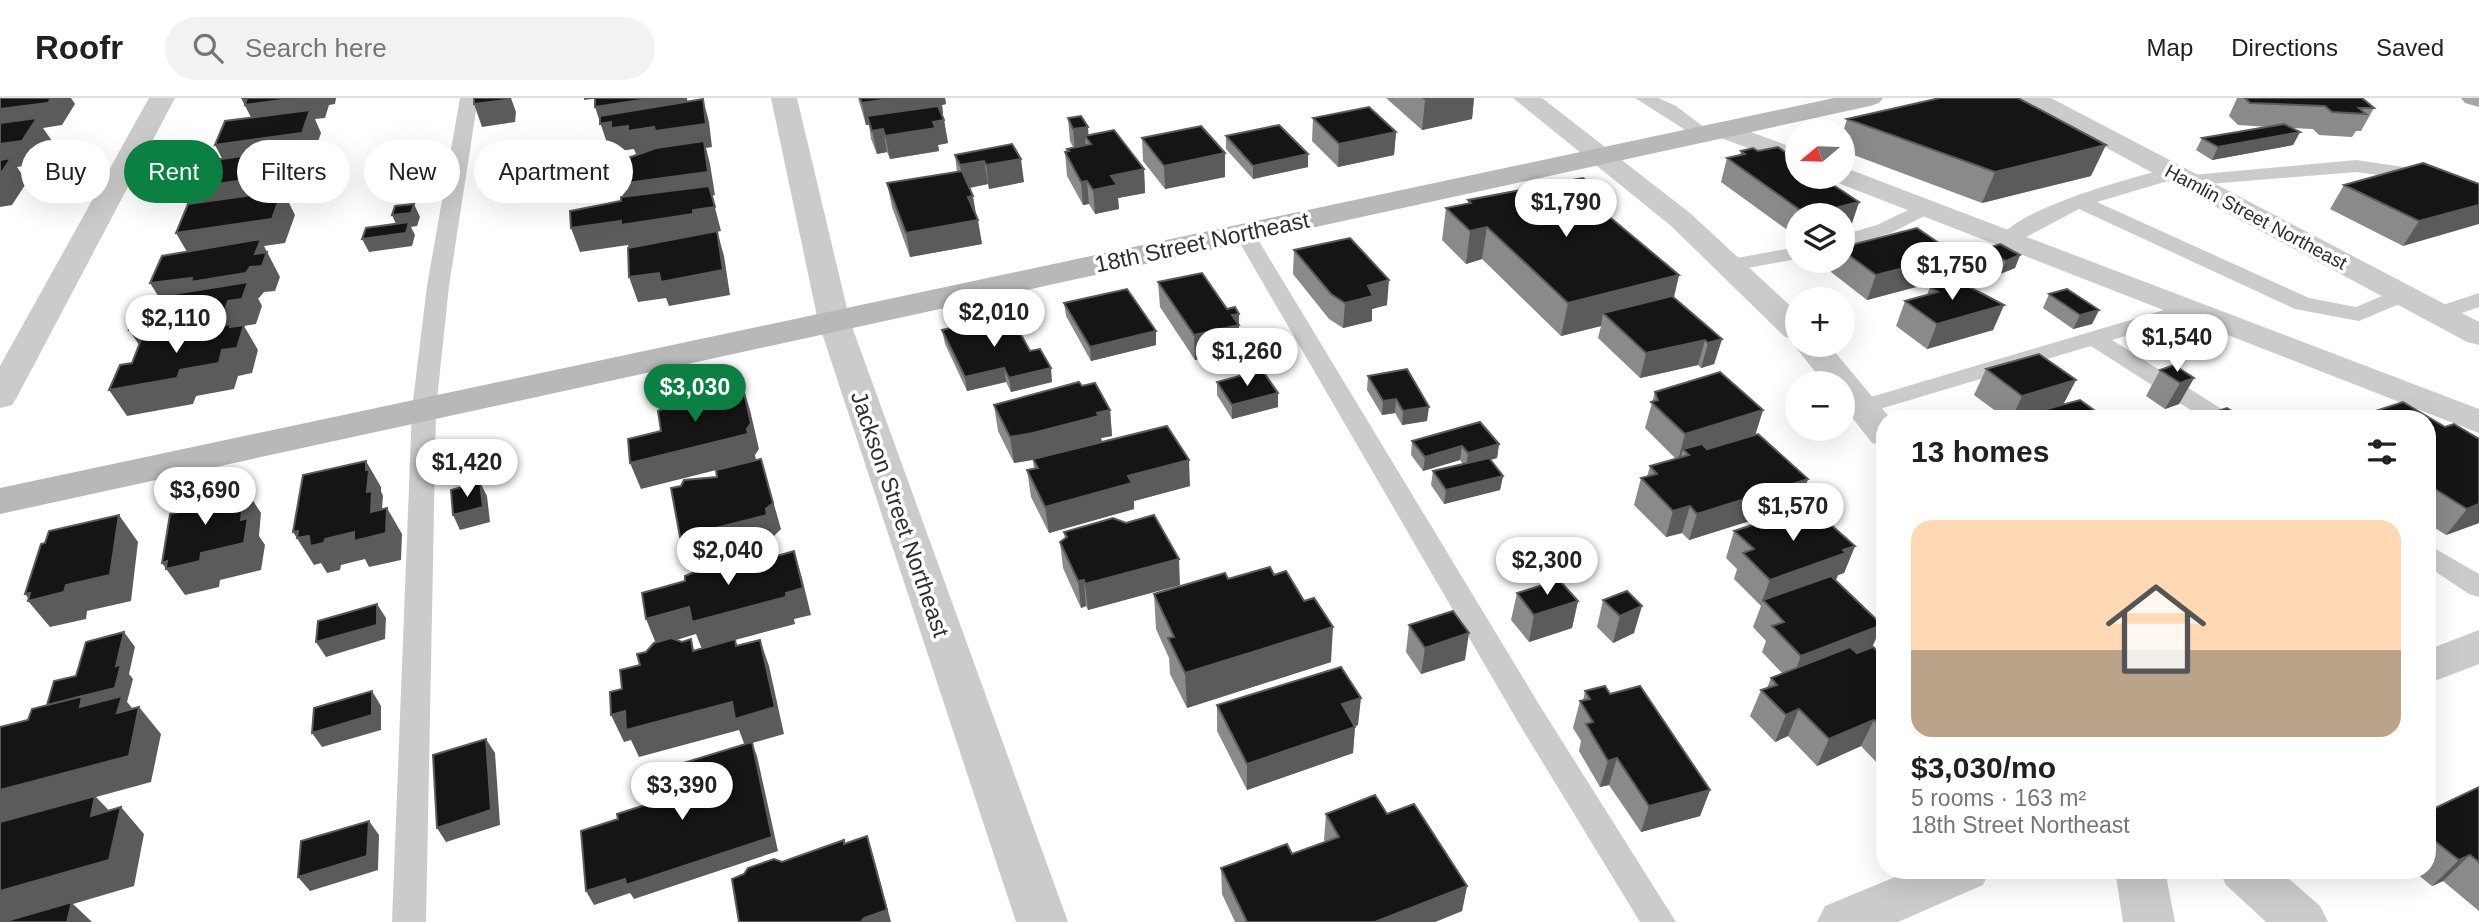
<!DOCTYPE html>
<html lang="en">
<head>
<meta charset="utf-8">
<style>
	body { margin:0; font-family:Helvetica,sans-serif; background:#f2f2f2; color:#202124; height:100vh; display:flex; flex-direction:column; font-size:26px; white-space:nowrap }
	* { box-sizing:border-box; margin:0 }
	p { font-size:23px; color:#757577 }
	.icon { flex:none; width:38px; height:38px; fill:none; stroke:currentColor; stroke-width:2; stroke-linecap:round; stroke-linejoin:round }
	.map { position:relative; flex:1; overflow:hidden }
	.sheet { position:absolute; left:1876px; top:312px; width:560px; height:469px; display:flex; flex-direction:column; background:#fff; border-radius:28px; box-shadow:0 7px 28px #0002 }
	.sheet>* { flex:none }
	.hud { position:absolute; left:21px; top:42px; width:665px; height:63px; display:flex; gap:14px }
	.needle { width:46px; rotate:251deg }
	.fabs { position:absolute; left:1785px; top:21px; display:grid; gap:14px }
	.fabs a { display:grid; place-items:center; width:70px; height:70px; border-radius:50%; background:#fff; box-shadow:0 7px 28px #0002; font-size:35px }
	.price { position:absolute; translate:-50% -60px; padding:0 16px; border-radius:24px; background:#fff; color:#222; font-size:23px; line-height:46px; filter:drop-shadow(0 2px 4px #0008) }
	.price::after { content:''; position:absolute; left:50%; top:42px; width:21px; height:16px; margin-left:-10px; background:inherit; clip-path:polygon(0 0,100% 0,50% 100%) }
	.price.active { background:#0b8043; color:#fff }
	ul { padding:0; list-style:none }
	li { display:grid; align-content:center; gap:14px; height:371px; padding:0 35px }
	li+li { border-top:2px solid #e0e0e0 }
	li span { display:grid; place-items:center; height:217px; border-radius:21px; color:#555 }
	li>.icon { margin-inline-start:auto }
	span .icon { width:126px; height:126px; fill:#fffc; stroke-width:1 }
	li b { font-size:30px }
	h2 { display:flex; justify-content:space-between; align-items:center; height:84px; padding:0 35px; font-size:30px }
	.pill { padding:0 24px; border-radius:32px; background:#fff; box-shadow:0 7px 28px #0002; font-size:24px; line-height:63px }
	.pill.active { background:#0b8043; color:#fff }
	header { display:flex; align-items:center; gap:42px; box-sizing:border-box; height:98px; padding:0 35px; background:#fff; border-bottom:2px solid #e0e0e0 }
	header strong { font-size:33px }
	nav { display:flex; gap:38px; margin-inline-start:auto; font-size:24px }
	.search { width:490px; height:63px; background:#f2f2f2; display:flex; align-items:center; gap:18px; box-sizing:border-box; padding:0 24px; border-radius:38px; color:#757577; font-size:26px }
	.map>svg:first-child { display:block }
</style>
</head>
<body>
<header>
<strong>Roofr</strong>
<div class="search"><svg class="icon" aria-label="search" viewBox="0 0 24 24"><circle cx="10" cy="10" r="6"/><path d="M15 15l6 6"/></svg>Search here</div>
<nav><a>Map</a><a>Directions</a><a>Saved</a></nav>
</header>
<div class="map">
<svg width="2479" height="824" viewBox="0 0 2479 824">
	<rect width="100%" height="100%" fill="#fff"/>
	<g fill="none" stroke-linecap="round" stroke-linejoin="round">
		<path fill="#cbcbcb" fill-rule="evenodd" d="M460,0H478L449,188L436,311L426,824H392L412,311L427,188Z
			M1635,0H1658L1676,8L1713,36L1710,40H1698Z
			M2356,62L2404,69L2479,93V105L2401,80L2356,74L2186,88L2179,86L2178,80L2097,104L2309,200L2356,209L2403,189L2414,196L2411,201L2359,223L2295,211L2079,111L2015,145L2008,147L1998,141C2020,109 2134,79 2173,69L2180,71L2181,78Z
			M1927,103L1934,105L1937,109L1934,113L1891,135L1843,149V137L1877,127Z
			M1244,129L1254,135L1540,608L1676,824H1640L1518,624L1234,135Z
			M1797,149V161L1731,173L1720,167L1731,161Z
			M2479,195V209L2439,223L2428,216L2431,211Z
			M2191,204L2199,206L2202,211L2199,216L2112,242L2228,315L2231,320H2203L2091,248L1863,316L1854,314L1851,309L1854,304Z
			M2427,446L2479,476V499L2469,496L2427,468Z"/>
		<path fill="#cbcbcb" fill-rule="evenodd" d="M149,0H175L17,299L12,307L0,310V268Z
			M771,0H797L850,223L1068,824H1016L818,223Z
			M1513,0H1542L1690,115L1797,214V242L1785,239L1670,127Z
			M2019,0H2051L2479,224V247L2467,244L2023,5Z
			M1724,24L1797,51V68L1715,38L1711,32L1715,26Z
			M1843,69L2479,311V335L1833,83L1830,79H1843Z
			M1797,243V247H1829L1890,320H1885V348L1872,345L1843,308V285H1824L1794,247Z
			M2479,532V566L2427,586V552Z
			M1912,772H1990L1983,787L1898,824H1817L1825,808Z
			M2115,772H2165L2175,824H2123Z
			M2219,772H2279L2320,808L2328,824H2266L2226,787Z"/>
		<path fill="#b8b8b8" fill-rule="evenodd" d="M1834,0H1883L1879,5L1870,8L0,416V390Z"/>
		<path fill="#a6a6a6" fill-rule="evenodd" d="M2461,0H2479V9L2465,5Z"/>
	</g>
	<path fill="#8a8a8a" d="M858,0H945L946,6L942,7L943,16H942L944,22L948,45L938,47L939,53L890,61L887,54L877,56L871,41L869,27H866Z
		M1386,0H1474L1472,21L1422,32Z
		M2237,0H2362L2374,10L2361,33H2356L2352,39L2319,37L2313,31L2291,30L2300,34L2293,47L2212,62L2196,52L2202,40L2269,29L2238,27L2229,18Z
		M1068,20L1088,37L1144,71L1145,95L1118,100L1119,111L1095,116L1089,106L1083,107L1067,78L1065,54H1067V51L1073,49L1070,43Z
		M1313,20L1396,34L1394,57L1338,69L1312,43Z
		M1847,21L2091,78L1982,105L1843,53V34Z
		M1226,38L1308,69L1253,81L1226,51Z
		M1142,40L1225,55V79L1165,91L1143,63Z
		M1012,46L1024,84L989,91L988,86L969,90L982,146L910,159L892,109L887,85L957,74L955,57Z
		M1741,53H1758L1859,104L1851,128L1843,130V117H1797V139L1721,84L1727,60L1740,57Z
		M2479,86L2403,148L2330,111L2344,87Z
		M1468,102H1610L1607,117L1679,177L1674,200L1722,241L1714,266L1701,270L1698,267L1640,280L1598,240L1601,228L1561,238L1482,161L1466,166L1442,142L1446,110L1468,105Z
		M1843,149L1946,181L1867,202L1831,174L1835,163H1843Z
		M1985,151L2020,157L2015,170L2000,176L1980,164Z
		M1294,152L1387,207L1372,211V223L1343,230L1329,221L1293,176Z
		M1158,184L1239,241V252L1195,262L1160,209Z
		M1930,189L2004,207L1993,232L1927,251L1896,228L1905,203L1927,197Z
		M2049,196L2099,212L2092,226L2073,231L2043,210Z
		M1064,205L1156,247L1091,263L1066,218Z
		M942,232L1030,253L1052,284L1011,294L1006,284L967,293L945,246Z
		M1986,271L2076,282L2063,306L2105,320H2005L1974,297Z
		M2160,272L2194,280L2179,306L2165,311L2146,298Z
		M1368,278L1427,323L1402,327L1395,315L1382,317L1367,292Z
		M1217,284L1278,309L1232,321L1217,297Z
		M1082,288L1110,312L1112,338L1101,340L1102,344L1190,388L1134,403V411L1049,435L1031,399L1027,372L1034,371L1033,362L1014,365L998,333L994,307Z
		M1655,294L1763,312L1755,337L1808,381L1798,408L1689,442L1682,435L1666,439L1634,407L1641,380L1647,379L1650,368L1676,361L1645,330Z
		M2427,320L2445,329L2479,425L2446,437L2427,425Z
		M1412,343L1499,346L1497,360L1490,362L1503,378L1500,392L1444,406L1431,387L1433,373L1463,366L1460,362L1423,373L1411,357Z
		M1802,414L1855,448L1844,475L1838,477L1835,482L1872,549L1885,560V666L1880,668L1861,648L1817,668L1788,638L1775,644L1750,618L1761,592L1767,590L1771,580L1782,575L1762,554L1766,543L1753,529L1761,508L1734,481L1737,471L1726,460L1734,433Z
		M1126,425L1180,487L1088,512L1086,508L1081,510L1063,470L1060,444L1065,441L1064,434Z
		M1274,477L1331,564L1187,610L1170,576L1169,560L1156,531L1154,496L1228,481Z
		M1627,493L1634,535L1613,545L1597,529L1603,502Z
		M1517,495L1578,503L1572,530L1529,544L1511,522Z
		M1409,527L1465,562L1421,576L1406,554Z
		M1585,593L1610,596L1710,692L1700,718L1641,734L1609,687L1600,689L1579,653L1581,643L1573,630L1580,603H1583Z
		M1217,607L1358,627L1355,628L1353,655L1247,692L1217,633Z
		M2479,689V813L2443,783L2432,788L2412,772H2427V714Z
		M1326,716H1387L1467,788L1462,813L1435,824H1235L1222,796L1221,770L1292,756L1325,744L1324,742Z"/>
	<path fill="#5b5b5b" d="M51,0H71L75,6L62,27L43,30L52,43L37,66L17,69L27,84L12,107L0,109V11Z
		M241,0H336L335,6L329,7L325,20L315,21L321,35L313,58L323,79L319,92L308,94L307,98L287,101L295,117L285,145L264,148L280,179L275,193L264,194L259,200H258L262,208L256,226L244,228L258,252L252,275L238,278L234,291L196,298L193,306L127,318L109,292L146,257L129,232L165,209L150,185L190,159L176,135L209,113L195,89L227,70L215,47L256,29Z
		M506,0H511L516,14L515,24L482,29L474,6Z
		M584,0H600L584,2Z
		M654,0H687L689,18L703,1L709,24L712,49L706,50L710,66L715,97L712,98L721,133L629,151L628,147L580,154L571,130L627,110L619,86L661,52L636,56L634,51L619,53L617,47L608,48L595,9Z
		M895,0H945L946,6L942,7L943,16L870,27L867,18L869,27H866L862,5Z
		M1422,0H1474L1472,21L1422,32L1425,2Z
		M944,22L948,45L938,47L939,53L890,61L885,38L933,24Z
		M1088,29L1089,43L1085,38L1086,53L1075,54L1073,31Z
		M883,31L887,54L877,56L872,33Z
		M1396,34L1394,57L1338,69L1339,46Z
		M2300,34L2293,47L2212,62L2218,49Z
		M2106,47L2091,78L1982,105L1995,74Z
		M1225,55V79L1165,91L1164,68Z
		M1308,56V69L1253,81V68Z
		M1021,61L1024,84L989,91L986,67Z
		M984,63L988,86L964,91L960,67Z
		M1144,71L1145,95L1118,100L1119,111L1095,116L1093,92L1111,78Z
		M1087,83L1089,106L1083,107L1081,84Z
		M973,98L977,122L968,99Z
		M1610,102L1604,134L1594,106Z
		M1859,104L1851,128L1843,130V117H1807Z
		M414,106L420,119L417,128L411,129L415,137L412,148L369,154L362,141L398,130L392,117Z
		M2479,107V126L2403,148L2419,123Z
		M978,122L982,146L910,159L906,135Z
		M1487,129L1482,161L1466,166L1470,133Z
		M717,133L724,158L730,197L669,208L666,200L638,204L629,179Z
		M1956,157L1946,181L1867,202L1876,177Z
		M2020,157L2015,170L2000,176L2006,163Z
		M1679,177L1671,210L1603,215L1601,228L1561,238L1568,205Z
		M1389,182L1387,207L1372,211V223L1343,230L1345,205L1368,188Z
		M2004,207L1993,232L1927,251L1937,226Z
		M2099,212L2092,226L2073,231L2080,217Z
		M1239,216V252L1195,262L1194,237L1232,217Z
		M1156,233V247L1091,263L1090,249Z
		M1722,241L1714,266L1701,270L1708,245Z
		M1705,242L1698,267L1640,280L1646,255Z
		M1004,270L1006,284L967,293L965,279Z
		M1051,270L1052,284L1011,294L1009,280Z
		M2194,280L2179,306L2165,311L2180,285Z
		M2076,282L2063,307L2017,319V320H2012L2022,298Z
		M742,286L750,312L759,351L755,357L756,362L641,391L630,365L747,331Z
		M1278,295V309L1232,321V307Z
		M1396,301L1395,315L1382,317L1383,303Z
		M1429,309L1427,323L1402,327L1403,313Z
		M1110,312L1112,338L1101,340L1102,344L1037,361L1014,365L1010,339Z
		M1763,312L1755,338L1689,357L1683,351L1680,362H1678L1685,336Z
		M1499,346L1497,360L1466,369L1468,355Z
		M1462,348L1460,362L1423,373L1425,359Z
		M761,361L781,431L774,438L775,443L690,466L680,439L766,411Z
		M1189,362L1190,388L1134,403V411L1049,435L1045,409L1128,378Z
		M366,363L381,389V393L383,398L382,411L387,410L402,436L401,462L369,469L365,461L341,467L340,472L327,475L321,465L314,467L293,434L298,433L309,438L325,441L371,414L367,394L366,372Z
		M1503,378L1500,392L1444,406L1446,392Z
		M1808,381L1798,408L1689,442L1697,416Z
		M480,384L487,398L490,424L460,432L453,417Z
		M244,389L261,415L259,438L265,447L261,472L220,482L219,489L185,497L162,465L201,455L241,422Z
		M2479,406V425L2446,437L2467,411Z
		M1690,408L1682,435L1666,439L1673,413Z
		M119,417L138,444L131,503L87,513L86,521L50,529L28,503L30,502L25,496L66,487Z
		M1855,448L1844,475L1838,477L1836,482L1767,506L1763,502L1760,508L1770,482Z
		M794,453L802,480L811,517L794,521L795,526L735,542L745,568L702,551L696,536L657,548L646,521L689,509Z
		M1179,461L1180,487L1088,512L1085,486Z
		M1084,482L1086,508L1081,510L1078,483Z
		M1578,503L1572,530L1529,544L1534,517Z
		M377,506L386,520L385,541L326,559L316,544Z
		M1642,508L1634,535L1613,545L1620,518Z
		M1882,527L1870,554L1791,584L1801,558Z
		M1333,529L1331,564L1187,610L1185,575Z
		M124,534L135,549L129,576L133,581L127,604L138,617L139,609L161,636L151,684L96,699L118,722L121,709L144,736L134,788L73,806L92,824H0V692L47,607L116,568Z
		M1469,535L1465,562L1421,576L1425,550Z
		M760,542L769,568L784,636L752,645L757,658L778,753L634,801L630,795L594,807L586,793L745,648L739,632L639,659L631,642L624,644L611,617Z
		M372,593L381,608V632L322,649L312,635Z
		M1361,600L1358,627L1340,633L1342,606Z
		M1799,611L1788,638L1775,644L1786,617Z
		M1874,622L1861,648L1817,668L1829,641Z
		M1355,629L1353,655L1247,692V666Z
		M486,641L495,655L500,727L446,744L437,730Z
		M1617,660L1609,687L1600,689L1608,663Z
		M1710,692L1700,718L1641,734L1649,708Z
		M369,723L379,737L378,772L310,793L298,779Z
		M867,738L875,764L891,824H861Z
		M2470,757L2443,783L2432,788L2459,762Z
		M1467,788L1462,813L1435,824H1375Z"/>
	<path fill="#151515" stroke="#5b5b5b" stroke-width="2" d="M0,0H51L48,5L0,11Z
		M247,0H297L245,7Z
		M474,0H506V2L474,6Z
		M595,0H654L595,9Z
		M860,0H895L862,5Z
		M1940,0H2018L2106,47L1995,74L1847,21Z
		M2245,0H2362L2374,10H2359L2366,16L2332,14L2325,8L2250,5Z
		M703,1L706,26L655,33L654,29L628,33V28L611,30V24L600,26V18Z
		M938,8L944,22L933,24L936,30L885,38L883,31L872,33L867,18Z
		M1369,9L1396,34L1339,46L1313,20Z
		M310,12L302,35L215,47L225,23Z
		M1081,18L1088,29L1073,31L1068,20Z
		M37,20L22,43L0,46V25Z
		M2284,26L2300,34L2218,49L2202,40Z
		M1279,27L1308,56L1253,68L1226,38Z
		M1201,28L1225,55L1164,68L1142,40Z
		M1114,32L1144,71L1111,78L1117,87L1093,92L1087,83L1081,84L1065,54L1069,53L1067,51L1091,46L1085,38Z
		M704,43L708,74L619,86L618,76L629,74L628,60L656,50Z
		M1012,46L1021,61L986,67L984,63L960,67L955,57Z
		M1778,49L1797,62V79H1821L1859,104L1807,117L1727,60L1745,56L1741,53L1753,50L1758,53Z
		M298,50L295,58L312,56L308,69L296,70L295,75L195,89L207,63Z
		M11,60L0,77V62Z
		M2423,65L2479,86V107L2419,123L2344,87Z
		M962,73L973,98L968,99L978,122L906,135L887,85Z
		M1583,80L1610,102L1594,106L1679,177L1568,205L1487,129L1470,133L1446,110L1471,105L1468,102Z
		M709,88L715,109L693,112V116L621,127V123L571,130L570,113L621,103V99Z
		M282,93L272,121L176,135L188,106Z
		M414,106L411,115L392,117L395,108Z
		M409,124L406,135L362,141L366,130Z
		M1917,130L1956,157L1876,177L1843,153V149Z
		M717,133L723,172L661,184L659,175L629,179L628,150Z
		M1350,140L1389,182L1368,188L1373,198L1345,205L1331,196L1294,152Z
		M261,141L255,156L267,154L262,168L250,169L246,175L191,184L192,180L150,185L162,158Z
		M2000,146L2020,157L2006,163L1985,151Z
		M1202,175L1227,211L1235,209L1239,216L1232,217L1239,227L1194,237L1158,184Z
		M1956,182L2004,207L1937,226L1905,203L1938,194L1930,189Z
		M248,184L242,201L228,203L223,217L129,232L143,201Z
		M1127,191L1156,233L1090,249L1064,205Z
		M2067,191L2099,212L2080,217L2049,196Z
		M1672,198L1722,241L1708,245L1705,242L1646,255L1603,215Z
		M1010,217L1030,253L1040,251L1051,270L1009,280L1004,270L965,279L942,232Z
		M231,226L230,229L244,227L237,250L222,252L219,265L180,272L177,280L109,292L120,267L132,265L141,242Z
		M2039,256L2076,282L2022,298L1986,271Z
		M2174,267L2194,280L2180,285L2160,272Z
		M1407,271L1429,309L1403,313L1396,301L1383,303L1368,278Z
		M1262,272L1278,295L1232,307L1217,284Z
		M1720,274L1763,312L1685,336L1651,304L1658,302L1655,294Z
		M1079,284L1082,288L1095,285L1110,312L1097,315L1099,318L1033,335L1010,339L994,307Z
		M742,286L751,325L747,331L748,336L630,365L628,341L661,333L658,313L700,296Z
		M2080,302L2105,320H2019L2017,319Z
		M2403,304L2445,329L2454,326L2479,341V406L2467,411L2427,386V320H2354Z
		M2227,310L2243,320H2196Z
		M1480,324L1499,346L1468,355L1462,348L1425,359L1412,343Z
		M1167,328L1189,362L1128,378L1132,385L1045,409L1027,372L1038,370L1033,361Z
		M1758,336L1808,381L1697,416L1690,408L1673,413L1641,380L1657,376L1650,368L1689,357L1683,351L1702,346L1707,351Z
		M1489,360L1503,378L1446,392L1433,373Z
		M761,361L773,405L766,411L767,417L680,439L671,390L681,388L684,382L717,379L716,372Z
		M366,363V372H369L367,394L372,393L371,414L387,410L386,435L354,443V434L325,441L324,445L310,448L309,438L297,440L298,433L293,434L303,377Z
		M480,384L483,409L453,417L451,392Z
		M244,389L241,422L248,420L244,445L201,455L200,463L166,471L167,463L162,465L170,416L176,415L178,404Z
		M1813,411L1855,448L1843,452L1846,455L1770,482L1743,455L1754,451L1734,433L1799,412L1802,414Z
		M119,417L110,477L66,487L64,494L28,503L30,495L25,496L41,446L45,445L49,433Z
		M1154,417L1179,461L1085,486L1084,482L1078,483L1060,444L1067,439L1064,434L1113,420L1126,425Z
		M794,453L803,490L786,495V499L692,524L689,509L646,521L642,495L685,483V478L702,471L776,454L777,458Z
		M1270,469L1274,477L1286,473L1304,503L1314,500L1333,529L1185,575L1168,540L1174,539L1154,496L1225,475L1228,481Z
		M1831,478L1882,527L1801,558L1772,528L1784,524L1763,502Z
		M1559,482L1578,503L1534,517L1517,495Z
		M1627,493L1642,508L1620,518L1603,502Z
		M377,506V527L316,544L318,523Z
		M1453,513L1469,535L1425,550L1409,527Z
		M124,534L116,568L121,566L115,590L47,607L54,583L76,578L86,544Z
		M671,540L682,544L691,541L693,553L735,541L736,548L760,542L775,609L735,621L732,604L626,632L625,613L611,617L610,594L622,591L620,572L640,567L637,556L646,554L654,545Z
		M1850,549L1857,555L1873,549L1885,560V632L1874,622L1829,641L1799,611L1786,617L1761,592L1777,587L1771,580Z
		M1341,569L1361,600L1342,606L1355,629L1247,666L1217,607Z
		M1605,588L1610,596L1640,588L1710,692L1649,708L1617,660L1608,663L1586,626L1593,624L1580,603L1590,601L1585,593Z
		M372,593V617L312,635L314,610Z
		M82,598L80,609L122,598L117,615L139,609L129,658L0,692V629L28,622L32,611Z
		M486,641L491,712L437,730L433,657Z
		M752,644L772,739L626,787L625,781L586,793L581,733L618,721L617,716L680,696L677,667Z
		M2479,689V764L2470,757L2459,762L2427,737V714Z
		M1375,697L1387,716L1414,706L1467,788L1375,824H1247L1221,770L1287,746L1292,756L1339,739L1326,716Z
		M95,698L91,718L121,709L109,762L0,793V724Z
		M369,723L367,758L298,779L301,743Z
		M867,738L887,812L864,820L861,824H739L732,781L744,776L748,770L774,761L782,764L844,742V746Z
		M72,804L67,824H3Z"/>
	<g text-anchor="middle" dominant-baseline="central" stroke-width="7" stroke-linejoin="round" paint-order="stroke">
		<g font-size="19" fill="#2e2e2e" stroke="#fff">
			<text transform="translate(2256 119) rotate(28)">Hamlin Street Northeast</text>
		</g>
		<g font-size="23" fill="#2e2e2e" stroke="#fff">
			<text transform="translate(1202 144) rotate(-12)">18th Street Northeast</text>
			<text transform="translate(900 416) rotate(71)">Jackson Street Northeast</text>
		</g>
	</g>
</svg>
<div class="fabs">
<a><svg class="needle" viewBox="-14 -14 28 28"><path d="M0-13l5 13h-10z" fill="#e53935"/><path d="M0 13l5-13h-10z" fill="#757577"/></svg></a>
<a><svg class="icon" aria-label="layers" viewBox="0 0 24 24"><path d="M12 4l9 5-9 5-9-5zM3 14l9 5 9-5"/></svg></a>
<a>+</a>
<a>−</a>
</div>
<b class="price" style="left:1566px;top:141px">$1,790</b>
<b class="price" style="left:1952px;top:204px">$1,750</b>
<b class="price" style="left:994px;top:251px">$2,010</b>
<b class="price" style="left:176px;top:257px">$2,110</b>
<b class="price" style="left:2177px;top:276px">$1,540</b>
<b class="price" style="left:1247px;top:290px">$1,260</b>
<b class="price active" style="left:695px;top:326px">$3,030</b>
<b class="price" style="left:467px;top:401px">$1,420</b>
<b class="price" style="left:205px;top:429px">$3,690</b>
<b class="price" style="left:1793px;top:445px">$1,570</b>
<b class="price" style="left:728px;top:489px">$2,040</b>
<b class="price" style="left:1547px;top:499px">$2,300</b>
<b class="price" style="left:682px;top:724px">$3,390</b>
<div class="hud">
<a class="pill">Buy</a>
<a class="pill active">Rent</a>
<a class="pill">Filters</a>
<a class="pill">New</a>
<a class="pill">Apartment</a>
</div>
<section class="sheet">
<h2>13 homes<svg class="icon" aria-label="filters" viewBox="0 0 24 24"><path d="M4 7h16M4 17h16"/><circle cx="9" cy="7" r="2"/><circle cx="15" cy="17" r="2"/></svg></h2>
<ul>
<li><span style="background:linear-gradient(#ffd9b3 60%,#b9a48a 0)"><svg class="icon" aria-label="home" viewBox="0 0 24 24"><path d="M3 11l9-7 9 7M6 9v11h12V9"/></svg></span><div><b>$3,030/mo</b><p>5 rooms · 163 m²</p><p>18th Street Northeast</p></div></li>
</ul>
</section>
</div>
</body>
</html>
